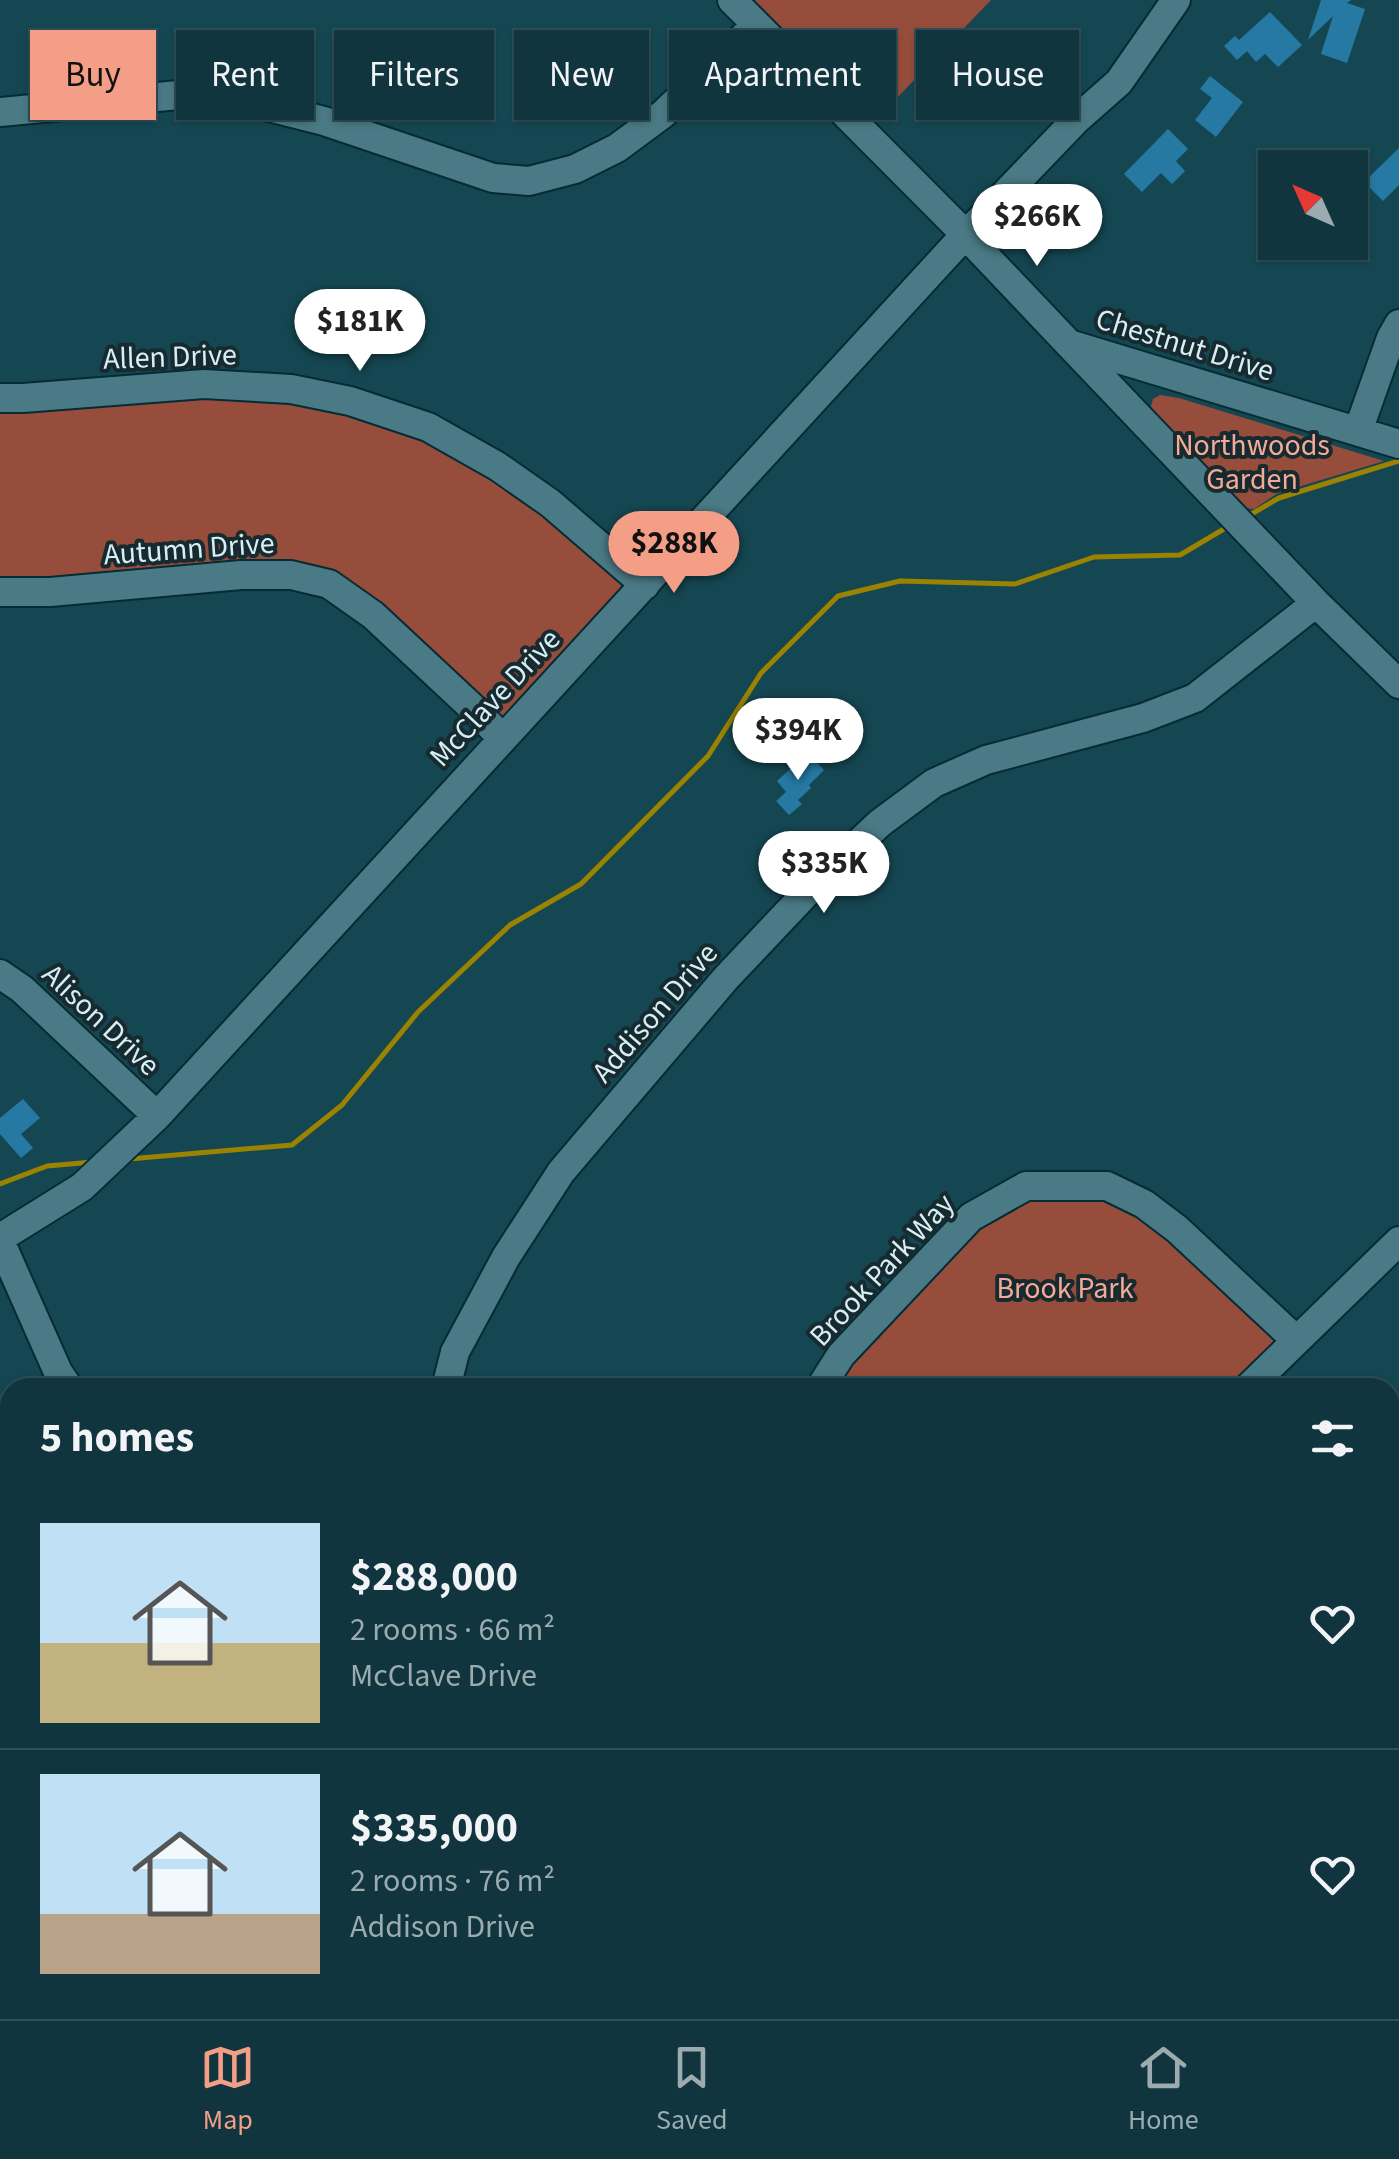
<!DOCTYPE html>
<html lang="en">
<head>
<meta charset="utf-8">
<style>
	body { margin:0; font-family:"Source Sans 3",sans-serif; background:#1e4049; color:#f1f3f6; height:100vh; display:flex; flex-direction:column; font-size:38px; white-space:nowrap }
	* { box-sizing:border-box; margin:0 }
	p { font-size:32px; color:#9cabb0 }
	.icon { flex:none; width:55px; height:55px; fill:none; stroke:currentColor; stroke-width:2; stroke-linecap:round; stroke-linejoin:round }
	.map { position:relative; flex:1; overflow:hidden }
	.panel { position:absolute; left:0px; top:1378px; width:1400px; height:642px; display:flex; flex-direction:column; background:#10353e; border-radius:30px 30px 0 0; box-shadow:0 2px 8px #0004,0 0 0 2px #305058 }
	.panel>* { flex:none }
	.top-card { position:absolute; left:30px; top:30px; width:1340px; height:90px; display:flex; gap:20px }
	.needle { width:65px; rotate:315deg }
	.tools { position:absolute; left:1258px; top:150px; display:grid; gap:20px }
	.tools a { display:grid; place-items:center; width:110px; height:110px; border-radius:0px; background:#10353e; box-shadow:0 2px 8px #0004,0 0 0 2px #305058; font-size:50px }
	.price { position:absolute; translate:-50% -85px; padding:0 22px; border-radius:35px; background:#fff; color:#222; font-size:32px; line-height:65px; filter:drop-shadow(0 2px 5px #0008) }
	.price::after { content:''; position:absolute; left:50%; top:60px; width:30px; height:22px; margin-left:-15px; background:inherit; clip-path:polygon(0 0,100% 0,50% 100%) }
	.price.on { background:#f49e88; color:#111 }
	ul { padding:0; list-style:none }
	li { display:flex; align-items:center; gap:30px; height:250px; padding:0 40px }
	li+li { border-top:2px solid #305058 }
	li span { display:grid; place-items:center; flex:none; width:280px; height:200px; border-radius:0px; color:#555 }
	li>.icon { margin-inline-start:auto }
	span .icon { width:120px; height:120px; fill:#fffc; stroke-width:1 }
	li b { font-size:42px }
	h2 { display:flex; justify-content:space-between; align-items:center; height:120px; padding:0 40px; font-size:42px }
	.tag { padding:0 35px; border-radius:0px; background:#10353e; box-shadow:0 2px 8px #0004,0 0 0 2px #305058; font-size:35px; line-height:90px }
	.tag.on { background:#f49e88; color:#111 }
	.tabs { display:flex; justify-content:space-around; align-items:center; height:140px; border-top:2px solid #305058; background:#10353e; font-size:28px; color:#9cabb0 }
	.tabs a { display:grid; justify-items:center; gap:5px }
	.tabs .on { color:#f49e88 }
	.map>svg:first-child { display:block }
</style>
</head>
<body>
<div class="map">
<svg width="1399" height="2019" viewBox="0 0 1399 2019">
	<rect width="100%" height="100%" fill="#154752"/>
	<path fill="#974d3b" d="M740,0H991L872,124Z
		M188,383L413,422L649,583L506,734L363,605L296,576L0,581V400Z
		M1160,395L1179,398L1384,461L1278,493L1254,509L1243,508L1150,410L1153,399Z
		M1079,1185L1168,1225L1298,1345L1252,1387L822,1388L991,1201Z
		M692,2010H843L833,2019H690Z"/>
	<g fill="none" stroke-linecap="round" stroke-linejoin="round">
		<path stroke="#9b8200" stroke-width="5" d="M1248,516L1279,498L1399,461
			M129,1159L292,1145L342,1105L418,1012L510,925L581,884L708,756L761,673L838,596L900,581L1015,584L1094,557L1180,555L1229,526
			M0,1184L47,1166L93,1162"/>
	</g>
	<path fill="#2679a3" d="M1321,0H1351L1347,3L1365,9L1347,63L1321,54L1333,16L1308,40Z
		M1270,12L1302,45L1278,67L1265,54L1256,62L1247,51L1237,60L1224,46L1235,36L1239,40Z
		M1210,76L1243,102L1216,137L1195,120L1212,98L1200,89Z
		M1168,129L1188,149L1176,161L1185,171L1172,184L1161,173L1142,192L1124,174Z
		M1399,148V185L1383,201L1364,182Z
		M808,753L824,770L809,785L811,788L798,800L802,804L789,815L776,801L786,792L777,781Z
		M23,1099L40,1118L21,1134L33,1148L21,1158L0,1134V1118Z"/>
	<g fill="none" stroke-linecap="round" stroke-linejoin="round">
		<g stroke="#052b34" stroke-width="32">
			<path id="minor" d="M732,0L957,226L1069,344L1399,444
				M0,112L189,94L245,101L324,121L493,178L529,181L575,169L617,148L663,114L756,25
				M1069,344L1316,603L1399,684
				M0,398H23L204,384L291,389L350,401L428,427L497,466L550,503L645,585
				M1358,431L1391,338L1399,324
				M0,592H50L241,575H291L329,584L373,615L477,712L502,738
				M0,974L22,989L157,1116
				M0,1238L82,1187L157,1116L953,248L1076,120L1119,82L1176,0
				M0,1241L58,1372L69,1388
				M446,1388L455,1352L506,1257L561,1172L726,978L814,885L880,823L934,783L986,760L1143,718L1195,698L1316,603
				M820,1388L841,1355L971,1217L1026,1186H1107L1144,1204L1177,1229L1296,1340
				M1248,1388L1399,1241
				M0,1614L10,1604
				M1390,1749L1399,1758
				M0,1775L10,1790
				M1390,1933L1399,1923
				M47,2019L50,2010
				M352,2019L353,2010
				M691,2019L692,2010
				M842,2019L849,2010
				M1304,2019L1313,2010"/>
		</g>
		<use href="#minor" stroke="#4a7a85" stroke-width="28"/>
	</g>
	<g text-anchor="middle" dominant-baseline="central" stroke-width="8" stroke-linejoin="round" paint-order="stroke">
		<g font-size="30" fill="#d6eef4" stroke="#162a2f">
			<text transform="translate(1185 345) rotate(17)">Chestnut Drive</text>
			<text transform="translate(170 357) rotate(-2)">Allen Drive</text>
			<text transform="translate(189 549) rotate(-4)">Autumn Drive</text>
			<text transform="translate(495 698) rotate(-47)">McClave Drive</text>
			<text transform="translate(655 1013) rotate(-49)">Addison Drive</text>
			<text transform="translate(101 1020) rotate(43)">Alison Drive</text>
			<text transform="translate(882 1270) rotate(-47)">Brook Park Way</text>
		</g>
		<g font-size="30" fill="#f5aa97" stroke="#162a2f">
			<text x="1252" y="445">Northwoods<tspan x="1252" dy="34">Garden</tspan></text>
			<text x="1065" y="1288">Brook Park</text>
		</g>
	</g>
</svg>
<div class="tools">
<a><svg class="needle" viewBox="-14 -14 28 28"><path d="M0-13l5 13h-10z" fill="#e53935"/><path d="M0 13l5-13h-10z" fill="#9cabb0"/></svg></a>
</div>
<b class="price" style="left:1037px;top:269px">$266K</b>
<b class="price" style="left:360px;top:374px">$181K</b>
<b class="price on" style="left:674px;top:596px">$288K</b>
<b class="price" style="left:798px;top:783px">$394K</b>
<b class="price" style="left:824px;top:916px">$335K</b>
<div class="top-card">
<a class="tag on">Buy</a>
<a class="tag">Rent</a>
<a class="tag">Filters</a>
<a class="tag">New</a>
<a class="tag">Apartment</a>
<a class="tag">House</a>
</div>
<section class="panel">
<h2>5 homes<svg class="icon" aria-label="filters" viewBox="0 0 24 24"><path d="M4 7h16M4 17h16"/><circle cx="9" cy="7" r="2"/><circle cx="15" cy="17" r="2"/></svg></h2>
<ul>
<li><span style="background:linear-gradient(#bfe0f5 60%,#c2b280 0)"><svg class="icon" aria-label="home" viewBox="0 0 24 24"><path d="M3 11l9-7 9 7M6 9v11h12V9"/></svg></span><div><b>$288,000</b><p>2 rooms · 66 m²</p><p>McClave Drive</p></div><svg class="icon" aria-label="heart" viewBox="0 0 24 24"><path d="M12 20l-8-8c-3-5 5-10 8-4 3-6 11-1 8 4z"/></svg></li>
<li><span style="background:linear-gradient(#bfe0f5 70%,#b9a48a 0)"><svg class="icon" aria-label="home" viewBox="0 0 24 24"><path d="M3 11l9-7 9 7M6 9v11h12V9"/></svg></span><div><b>$335,000</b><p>2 rooms · 76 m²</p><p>Addison Drive</p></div><svg class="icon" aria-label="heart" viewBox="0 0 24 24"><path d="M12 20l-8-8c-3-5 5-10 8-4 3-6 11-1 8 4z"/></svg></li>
</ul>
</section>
</div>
<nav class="tabs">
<a class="on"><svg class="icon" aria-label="map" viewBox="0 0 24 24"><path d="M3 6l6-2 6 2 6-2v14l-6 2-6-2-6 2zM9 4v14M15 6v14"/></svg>Map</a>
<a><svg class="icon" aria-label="saved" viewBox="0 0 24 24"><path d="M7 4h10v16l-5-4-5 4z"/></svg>Saved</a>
<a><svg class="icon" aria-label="home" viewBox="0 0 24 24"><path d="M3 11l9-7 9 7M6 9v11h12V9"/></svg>Home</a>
</nav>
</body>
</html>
